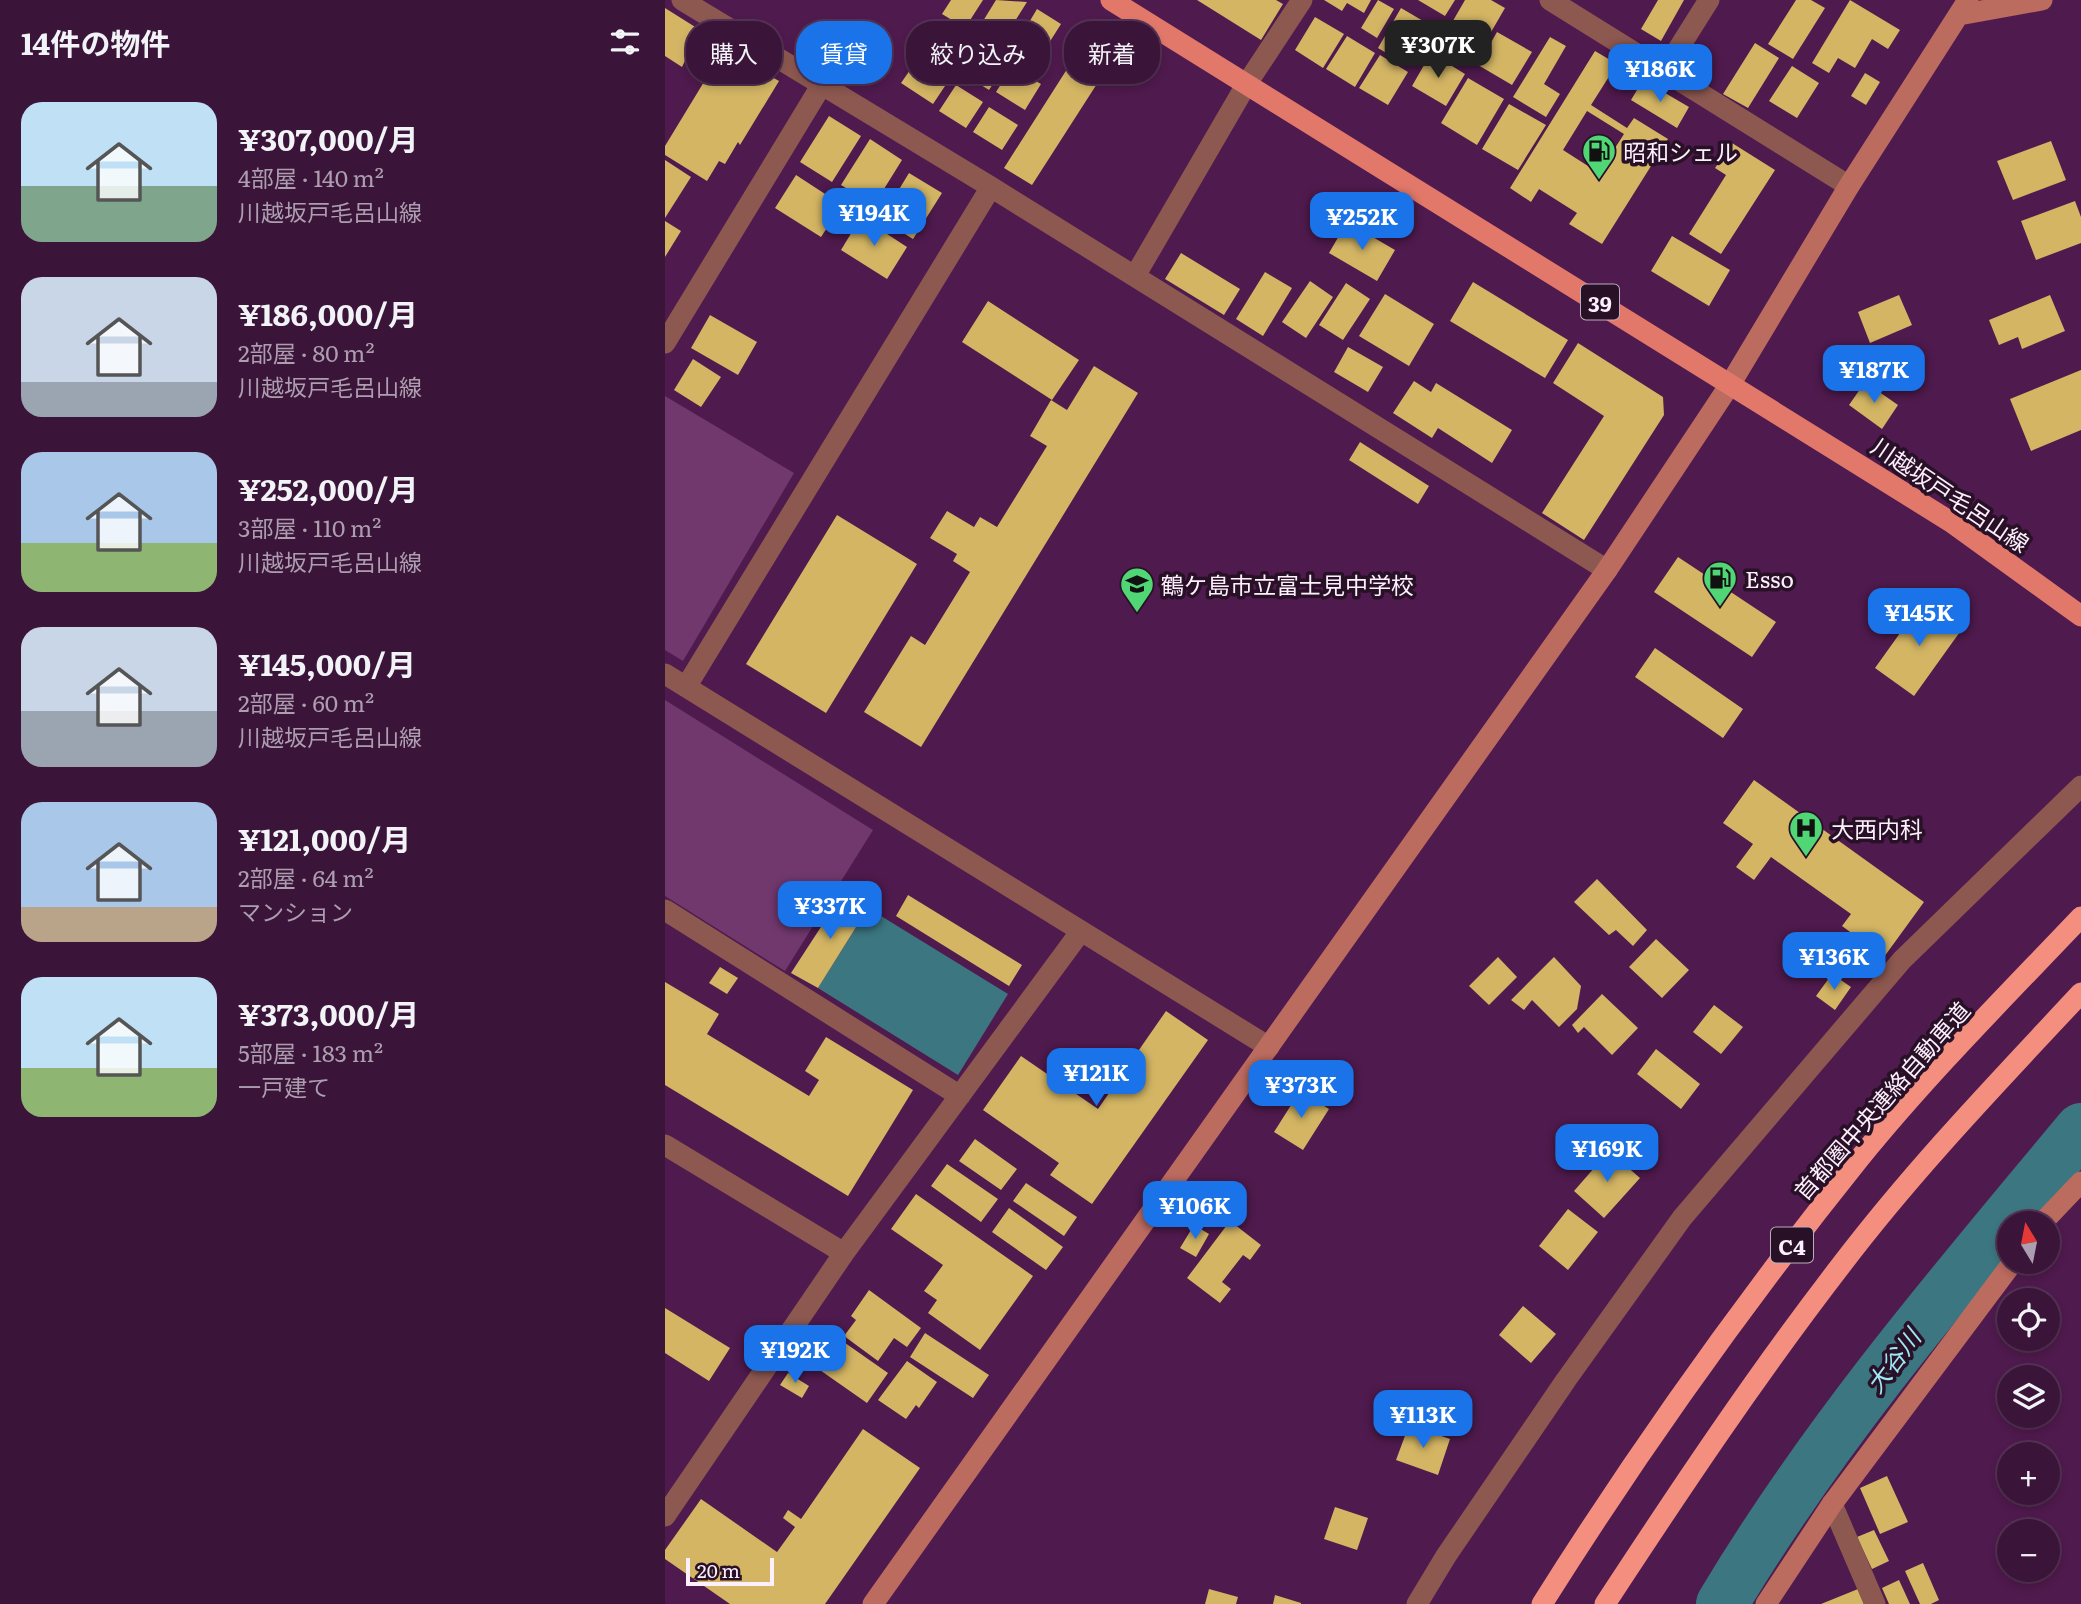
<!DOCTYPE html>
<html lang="ja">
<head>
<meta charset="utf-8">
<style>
	body { margin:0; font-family:Literata,"Noto Sans JP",serif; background:#421d42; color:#f1f3f6; height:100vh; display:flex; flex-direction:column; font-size:26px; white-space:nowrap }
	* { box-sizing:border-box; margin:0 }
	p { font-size:23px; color:#ac9eaf }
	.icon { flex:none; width:38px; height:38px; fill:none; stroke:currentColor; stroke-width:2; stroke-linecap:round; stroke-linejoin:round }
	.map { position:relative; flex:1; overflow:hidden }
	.details { display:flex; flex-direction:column; background:#3b143a; width:665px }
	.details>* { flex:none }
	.hud { position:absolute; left:21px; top:21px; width:665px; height:63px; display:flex; gap:14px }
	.needle { width:46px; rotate:350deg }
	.buttons { position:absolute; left:1332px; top:1211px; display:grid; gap:14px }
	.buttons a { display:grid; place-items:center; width:63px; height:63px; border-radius:50%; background:#3b143a; box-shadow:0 4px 10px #0003,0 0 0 2px #543354; font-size:35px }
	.scale { position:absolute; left:21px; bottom:18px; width:88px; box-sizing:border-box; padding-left:7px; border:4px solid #fdeffb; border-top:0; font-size:19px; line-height:24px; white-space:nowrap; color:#fdeffb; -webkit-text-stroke:5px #281127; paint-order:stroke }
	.price { position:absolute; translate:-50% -60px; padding:0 16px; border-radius:14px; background:#1a73e8; color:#fff; font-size:23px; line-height:46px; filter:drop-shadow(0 2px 4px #0008) }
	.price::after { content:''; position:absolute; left:50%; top:42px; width:21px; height:16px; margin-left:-10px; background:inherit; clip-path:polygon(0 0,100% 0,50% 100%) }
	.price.selected { background:#222; color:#fff }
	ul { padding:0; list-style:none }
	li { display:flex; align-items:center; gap:21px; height:175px; padding:0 21px }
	li span { display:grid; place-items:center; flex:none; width:196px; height:140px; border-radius:21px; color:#555 }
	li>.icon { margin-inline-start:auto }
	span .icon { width:84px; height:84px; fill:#fffc; stroke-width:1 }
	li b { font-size:30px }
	h2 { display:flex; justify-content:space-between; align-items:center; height:84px; padding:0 21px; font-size:30px }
	.tag { padding:0 24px; border-radius:28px; background:#3b143a; box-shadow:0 4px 10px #0003,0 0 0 2px #543354; font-size:24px; line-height:63px }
	.tag.selected { background:#1a73e8; color:#fff }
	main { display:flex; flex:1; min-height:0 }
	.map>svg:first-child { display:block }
</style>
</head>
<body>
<main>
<section class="details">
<h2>14件の物件<svg class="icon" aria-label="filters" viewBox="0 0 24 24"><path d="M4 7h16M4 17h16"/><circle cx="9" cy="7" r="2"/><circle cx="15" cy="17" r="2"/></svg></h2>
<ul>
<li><span style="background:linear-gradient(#bfe0f5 60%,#7fa58c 0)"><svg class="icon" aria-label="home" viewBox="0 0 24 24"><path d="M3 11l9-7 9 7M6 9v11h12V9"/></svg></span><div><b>¥307,000/月</b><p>4部屋 · 140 m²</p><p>川越坂戸毛呂山線</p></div></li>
<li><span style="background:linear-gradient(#c9d6e8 75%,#9aa5b1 0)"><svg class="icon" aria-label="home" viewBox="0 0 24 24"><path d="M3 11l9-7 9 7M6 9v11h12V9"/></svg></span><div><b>¥186,000/月</b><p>2部屋 · 80 m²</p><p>川越坂戸毛呂山線</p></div></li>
<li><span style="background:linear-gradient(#a9c7e8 65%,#8fb573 0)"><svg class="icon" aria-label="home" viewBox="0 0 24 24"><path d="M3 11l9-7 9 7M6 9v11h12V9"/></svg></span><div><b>¥252,000/月</b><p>3部屋 · 110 m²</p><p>川越坂戸毛呂山線</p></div></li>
<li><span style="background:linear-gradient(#c9d6e8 60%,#9aa5b1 0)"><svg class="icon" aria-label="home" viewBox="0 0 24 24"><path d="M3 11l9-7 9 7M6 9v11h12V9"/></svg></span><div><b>¥145,000/月</b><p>2部屋 · 60 m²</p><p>川越坂戸毛呂山線</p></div></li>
<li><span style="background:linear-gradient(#a9c7e8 75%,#b9a48a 0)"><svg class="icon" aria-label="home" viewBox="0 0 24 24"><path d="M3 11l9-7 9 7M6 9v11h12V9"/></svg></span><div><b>¥121,000/月</b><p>2部屋 · 64 m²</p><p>マンション</p></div></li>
<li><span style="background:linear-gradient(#bfe0f5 65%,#8fb573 0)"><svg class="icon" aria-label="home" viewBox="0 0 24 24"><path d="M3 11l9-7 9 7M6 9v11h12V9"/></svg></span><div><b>¥373,000/月</b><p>5部屋 · 183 m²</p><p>一戸建て</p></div></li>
</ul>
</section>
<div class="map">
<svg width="1416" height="1604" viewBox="0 0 1416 1604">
	<rect width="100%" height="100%" fill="#4f1a4d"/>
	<path fill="#71386e" d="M0,396L129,473L18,661L0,650Z
		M0,700L208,830L120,971L0,896Z"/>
	<path fill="#3c7680" d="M203,908L343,994L293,1075L153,988Z"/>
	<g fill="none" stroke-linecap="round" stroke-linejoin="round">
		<path stroke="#3c7680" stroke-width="52" d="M1057,1604C1159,1433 1289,1281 1416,1129"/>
	</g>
	<path fill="#d3b564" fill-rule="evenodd" d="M286,0H318L300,28L277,14Z
		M331,0L362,2L333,48L310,34Z
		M532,0H611L618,4L596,40Z
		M659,0H706L699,13L682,3L677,11Z
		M713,0L729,9L712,38L696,28Z
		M753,0H790L780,16Z
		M800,0H826L840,8L807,65L774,45Z
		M993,0H1019L996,41L976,29Z
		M1131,0H1146L1160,8L1128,59L1103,44Z
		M1185,0L1235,30L1223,49L1207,39L1190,68L1173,58L1164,73L1147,63Z
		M0,8L35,30L17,67L0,56Z
		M736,8L765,25L741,65L713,48Z
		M372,9L396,24L367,70L344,56Z
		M650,17L679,34L658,68L630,50Z
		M275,21L303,38L287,64L259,46Z
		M832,32L867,52L847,85L813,65Z
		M682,36L710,53L690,87L661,69Z
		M885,37L901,46L879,84L895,94L881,117L848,97Z
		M1090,43L1114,58L1083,108L1058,94Z
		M62,44L86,58L83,63L114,81L75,145L73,142L60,164L54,161L42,181L0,155V146Z
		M418,44L446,62L367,185L339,168Z
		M314,47L341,64L324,90L297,73Z
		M930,51L952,64L926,105L962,128L969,118L1003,139L937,244L904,224L912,213L874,189L866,202L845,188ZM922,111L959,134L934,173L898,150Z
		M766,53L800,74L781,106L747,86Z
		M715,55L743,72L723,105L694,88Z
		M252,60L284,80L268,104L236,83Z
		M1127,66L1154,83L1132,118L1104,101Z
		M347,67L376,84L360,110L331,92Z
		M1200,73L1215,82L1201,105L1186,96Z
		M803,78L839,99L812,145L776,123Z
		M978,80L1024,107L1012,128L966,100Z
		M291,85L318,102L301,128L274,111Z
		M844,104L881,125L853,170L817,149Z
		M324,107L353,125L337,150L308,132Z
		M164,116L196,136L167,182L135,162Z
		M205,139L237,160L209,205L176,185Z
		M1386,141L1401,180L1348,200L1332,161Z
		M1067,143L1110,170L1056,254L1024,234L1061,175L1050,168Z
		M0,160L26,177L0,218Z
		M244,173L277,193L248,239L216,219Z
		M131,175L177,205L156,237L110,208Z
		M1410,201L1416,217V243L1371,260L1356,221Z
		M196,217L242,247L222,279L176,250Z
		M0,221L16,231L0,257Z
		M682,222L730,250L712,281L664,253Z
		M1007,236L1065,270L1044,306L986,271Z
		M516,253L575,289L559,315L500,279Z
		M600,272L627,288L598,336L571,319Z
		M645,281L668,297L641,338L617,322Z
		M808,282L903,340L880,378L785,321Z
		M681,283L705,299L678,340L654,325Z
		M720,294L769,324L744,366L694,336Z
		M1234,295L1247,325L1205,343L1193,312Z
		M1385,295L1400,331L1357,349L1353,337L1334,345L1324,320Z
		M323,301L414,360L387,400L297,342Z
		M45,315L92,342L73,375L26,348Z
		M913,343L998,397L999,415L919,540L877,513L939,416L888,383Z
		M683,347L718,367L703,392L669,372Z
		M28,359L56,377L36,407L9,390Z
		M429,366L473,393L256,747L199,712L246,636L260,645L305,572L288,561L292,554L265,538L282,511L309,527L315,517L332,527L382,446L365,436L386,400L402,410Z
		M1416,370V430L1366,451L1345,399Z
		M749,381L766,392L771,383L847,430L827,463L773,428L767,438L728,413Z
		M1200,382L1233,405L1217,429L1184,405Z
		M695,442L764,486L753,504L684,460Z
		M172,515L252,564L161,713L81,664Z
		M1013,557L1111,622L1087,657L989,592Z
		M1258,601L1297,629L1249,696L1210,668Z
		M990,648L1078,709L1058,738L970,677Z
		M1089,780L1259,902L1219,957L1177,926L1186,914L1106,857L1089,880L1071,867L1088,844L1058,823Z
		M932,879L982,930L968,946L951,930L944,935L909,902Z
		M178,893L203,908L153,988L126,973Z
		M243,895L357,965L344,986L231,916Z
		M991,939L1024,970L997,998L964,967Z
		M833,957L852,977L824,1005L804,986Z
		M889,957L916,986L912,1009L894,1027L867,1000L859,1010L846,1000Z
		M55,967L73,978L62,994L44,983Z
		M1167,974L1186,987L1170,1010L1151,996Z
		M0,982L54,1014L42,1034L144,1096L154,1080L140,1071L161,1037L248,1090L183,1196L0,1085Z
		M937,994L973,1028L947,1055L919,1027L913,1033L907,1025Z
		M1049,1005L1078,1027L1056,1054L1028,1032Z
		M501,1011L543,1040L427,1204L385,1175L394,1163L318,1110L356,1056L433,1109Z
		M991,1049L1035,1084L1016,1109L972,1074Z
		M635,1091L664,1109L638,1150L609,1132Z
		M310,1139L352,1169L336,1190L294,1161Z
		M944,1151L975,1178L939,1218L909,1191Z
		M282,1164L333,1199L316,1222L266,1186Z
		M361,1183L412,1217L399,1236L348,1201Z
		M251,1194L368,1276L315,1350L263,1313L272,1300L259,1291L278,1265L226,1229Z
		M344,1208L398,1247L381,1270L327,1232Z
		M903,1209L933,1232L903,1270L874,1246Z
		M565,1221L596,1245L585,1260L578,1255L557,1282L566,1289L555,1303L522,1278Z
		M529,1225L544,1234L531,1257L515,1248Z
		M204,1290L256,1328L242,1347L229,1338L213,1361L179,1336L191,1320L186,1316Z
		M858,1306L891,1334L866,1363L834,1335Z
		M0,1308L65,1348L44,1381L0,1353Z
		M260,1333L324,1375L308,1398L245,1357Z
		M173,1338L223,1373L202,1403L152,1368Z
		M242,1361L272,1382L254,1408L251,1405L241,1419L213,1400Z
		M123,1373L144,1386L137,1398L115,1385Z
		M744,1425L785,1439L773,1475L731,1460Z
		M198,1429L255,1468L160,1604H65L0,1559V1550L36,1499L112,1552L130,1527L118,1518L123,1510L136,1519Z
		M1222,1476L1243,1522L1215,1534L1195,1488Z
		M670,1507L703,1518L692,1550L659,1539Z
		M1209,1530L1224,1561L1207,1569L1192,1537Z
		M1258,1563L1274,1600L1266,1604H1255L1240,1571Z
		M1234,1580L1245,1604H1224L1217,1588Z
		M544,1589L573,1597L571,1604H540Z
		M1193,1589L1199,1604H1156Z
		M610,1595L636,1603V1604H608Z"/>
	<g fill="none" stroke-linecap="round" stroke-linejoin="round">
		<path stroke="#8c5850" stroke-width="21" d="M17,0L326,187L942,570
			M885,0L1184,186
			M1000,70L1044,0
			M470,276L581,85L637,0
			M0,343L156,86
			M0,674L604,1047
			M21,687L326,187
			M0,910L295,1096
			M0,1145L179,1253
			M1167,1504L1210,1604
			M0,1516L179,1253L416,931
			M752,1604L781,1556L901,1380L1017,1218L1237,960L1416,786"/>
		<path stroke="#bc6b5f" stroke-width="21" d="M1294,15L1377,0
			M1377,1223L1416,1182
			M208,1604L942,570L1066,383L1184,186L1303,0
			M1101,1604L1167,1504L1348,1262"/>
		<path stroke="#e1786a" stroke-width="21" d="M446,0L1286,522L1416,616"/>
		<path stroke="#f48f80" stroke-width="21" d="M877,1604C974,1450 1080,1301 1194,1159C1263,1074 1341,996 1416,917
			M940,1604C1016,1488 1092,1374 1177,1264C1250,1168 1334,1081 1416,993"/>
	</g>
	<defs>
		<g id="fuel-pin" transform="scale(1.75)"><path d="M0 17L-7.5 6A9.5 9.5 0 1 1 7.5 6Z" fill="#50d674" stroke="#281127"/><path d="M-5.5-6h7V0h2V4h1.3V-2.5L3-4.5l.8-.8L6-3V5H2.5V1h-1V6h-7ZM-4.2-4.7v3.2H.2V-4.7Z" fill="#111"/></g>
		<g id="school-pin" transform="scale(1.75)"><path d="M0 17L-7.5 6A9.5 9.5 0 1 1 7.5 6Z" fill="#50d674" stroke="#281127"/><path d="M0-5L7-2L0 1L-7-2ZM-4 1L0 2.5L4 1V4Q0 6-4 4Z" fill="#111"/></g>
		<g id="hospital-pin" transform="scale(1.75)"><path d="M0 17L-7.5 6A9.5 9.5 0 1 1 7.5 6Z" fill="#50d674" stroke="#281127"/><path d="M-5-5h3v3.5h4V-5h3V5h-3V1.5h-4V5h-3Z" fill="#111"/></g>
	</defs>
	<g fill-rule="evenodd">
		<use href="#fuel-pin" x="934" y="151"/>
		<use href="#fuel-pin" x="1055" y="578"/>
		<use href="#school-pin" x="472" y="584"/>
		<use href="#hospital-pin" x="1141" y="828"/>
	</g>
	<g text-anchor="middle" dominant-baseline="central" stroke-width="7" stroke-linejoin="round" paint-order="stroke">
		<g fill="#281127" stroke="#bdacbb" stroke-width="2">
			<rect x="916" y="284.5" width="38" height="35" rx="5"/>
			<rect x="1106" y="1227.5" width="42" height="35" rx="5"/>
		</g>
		<g font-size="21" font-weight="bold" fill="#fdeffb">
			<text x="935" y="302">39</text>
			<text x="1127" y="1245">C4</text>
		</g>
		<g font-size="23" fill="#fdeffb" stroke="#281127" text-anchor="start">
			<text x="958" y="151">昭和シェル</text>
			<text x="1080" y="578">Esso</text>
			<text x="496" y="584">鶴ケ島市立富士見中学校</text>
			<text x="1166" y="828">大西内科</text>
		</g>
		<g font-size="23" fill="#fdeffb" stroke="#281127">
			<text transform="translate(1286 494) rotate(34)">川越坂戸毛呂山線</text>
			<text transform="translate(1216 1100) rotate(-49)">首都圏中央連絡自動車道</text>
		</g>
		<g font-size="24" font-style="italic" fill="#9ee7f4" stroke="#281127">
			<text transform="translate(1227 1360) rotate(-53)">大谷川</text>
		</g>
	</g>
</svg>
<div class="buttons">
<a><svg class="needle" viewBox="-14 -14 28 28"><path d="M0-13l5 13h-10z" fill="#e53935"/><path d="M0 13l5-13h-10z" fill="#ac9eaf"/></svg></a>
<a><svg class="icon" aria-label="locate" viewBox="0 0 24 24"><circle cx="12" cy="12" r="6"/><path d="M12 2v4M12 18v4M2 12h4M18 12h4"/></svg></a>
<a><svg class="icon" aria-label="layers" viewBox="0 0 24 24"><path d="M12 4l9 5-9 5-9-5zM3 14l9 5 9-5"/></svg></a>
<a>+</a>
<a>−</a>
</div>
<div class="scale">20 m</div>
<b class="price selected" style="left:773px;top:80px">¥307K</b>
<b class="price" style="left:995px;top:104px">¥186K</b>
<b class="price" style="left:209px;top:248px">¥194K</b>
<b class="price" style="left:697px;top:252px">¥252K</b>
<b class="price" style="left:1209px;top:405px">¥187K</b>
<b class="price" style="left:1254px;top:648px">¥145K</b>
<b class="price" style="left:165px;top:941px">¥337K</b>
<b class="price" style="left:1169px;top:992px">¥136K</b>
<b class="price" style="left:431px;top:1108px">¥121K</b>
<b class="price" style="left:636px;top:1120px">¥373K</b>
<b class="price" style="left:942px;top:1184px">¥169K</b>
<b class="price" style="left:530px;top:1241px">¥106K</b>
<b class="price" style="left:130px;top:1385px">¥192K</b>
<b class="price" style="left:758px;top:1450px">¥113K</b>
<div class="hud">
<a class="tag">購入</a>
<a class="tag selected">賃貸</a>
<a class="tag">絞り込み</a>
<a class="tag">新着</a>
</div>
</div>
</main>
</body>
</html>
